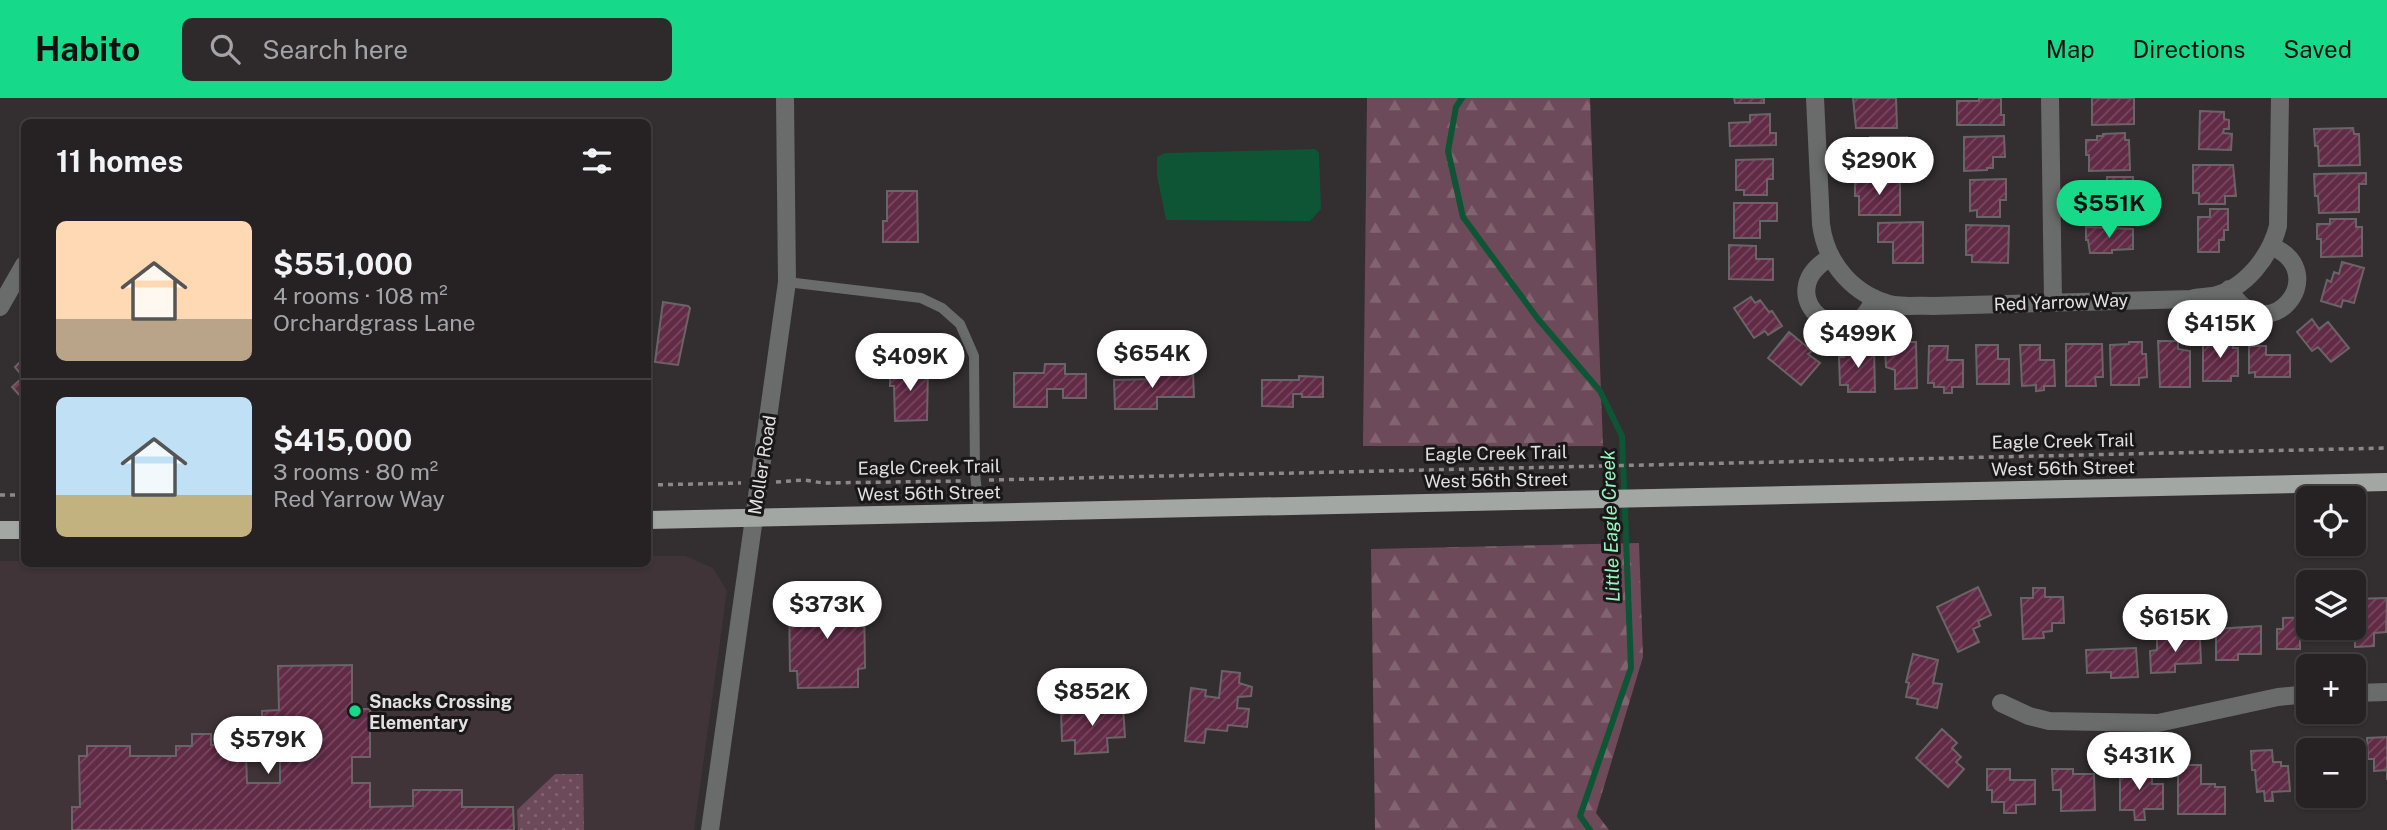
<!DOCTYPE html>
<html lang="en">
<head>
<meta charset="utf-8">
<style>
	body { margin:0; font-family:"Public Sans",sans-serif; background:#2e2a2c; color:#f1f3f6; height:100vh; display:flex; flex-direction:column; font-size:26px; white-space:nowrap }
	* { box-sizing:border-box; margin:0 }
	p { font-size:23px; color:#a4a4a6 }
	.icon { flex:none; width:38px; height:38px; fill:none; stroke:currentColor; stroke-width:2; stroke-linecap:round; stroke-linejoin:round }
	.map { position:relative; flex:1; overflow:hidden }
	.panel { position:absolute; left:21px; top:21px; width:630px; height:448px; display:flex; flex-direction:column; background:#262224; border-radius:10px; box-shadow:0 2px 5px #0004,0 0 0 2px #423f41 }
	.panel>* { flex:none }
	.controls { position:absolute; left:2296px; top:388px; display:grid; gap:14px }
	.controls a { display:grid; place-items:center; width:70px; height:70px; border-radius:10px; background:#262224; box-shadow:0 2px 5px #0004,0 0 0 2px #423f41; font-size:35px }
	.price { position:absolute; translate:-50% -60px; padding:0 16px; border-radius:24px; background:#fff; color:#222; font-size:23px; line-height:46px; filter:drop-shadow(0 2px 4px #0008) }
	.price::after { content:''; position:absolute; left:50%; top:42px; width:21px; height:16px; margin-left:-10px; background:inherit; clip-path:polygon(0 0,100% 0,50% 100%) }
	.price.current { background:#16d989; color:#111 }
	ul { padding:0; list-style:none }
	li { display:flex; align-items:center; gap:21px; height:175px; padding:0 35px }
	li+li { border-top:2px solid #423f41 }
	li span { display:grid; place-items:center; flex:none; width:196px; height:140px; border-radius:10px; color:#555 }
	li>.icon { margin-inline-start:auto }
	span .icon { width:84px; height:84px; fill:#fffc; stroke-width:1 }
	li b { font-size:30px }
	h2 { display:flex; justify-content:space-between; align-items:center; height:84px; padding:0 35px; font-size:30px }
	header { display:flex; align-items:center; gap:42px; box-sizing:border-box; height:98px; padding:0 35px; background:#16d989; color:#111 }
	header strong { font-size:33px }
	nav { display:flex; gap:38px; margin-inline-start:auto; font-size:24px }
	.search { width:490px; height:63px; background:#2e2a2c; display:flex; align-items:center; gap:18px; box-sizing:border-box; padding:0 24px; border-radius:10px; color:#a4a4a6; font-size:26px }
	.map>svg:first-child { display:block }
</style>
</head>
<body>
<header>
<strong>Habito</strong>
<div class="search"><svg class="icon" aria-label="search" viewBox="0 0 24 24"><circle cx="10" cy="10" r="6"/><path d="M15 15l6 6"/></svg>Search here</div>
<nav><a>Map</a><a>Directions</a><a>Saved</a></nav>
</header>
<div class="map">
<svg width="2387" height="732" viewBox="0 0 2387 732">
	<defs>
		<pattern id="forest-firs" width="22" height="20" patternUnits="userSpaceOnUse" patternTransform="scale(1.75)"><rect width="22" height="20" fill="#6d4a5a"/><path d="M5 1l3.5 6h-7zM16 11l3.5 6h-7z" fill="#826471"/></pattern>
		<pattern id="park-dots" width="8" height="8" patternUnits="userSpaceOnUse" patternTransform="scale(1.75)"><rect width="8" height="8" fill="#6d4a5a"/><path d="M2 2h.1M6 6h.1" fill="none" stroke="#826471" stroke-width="1.8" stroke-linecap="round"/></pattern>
		<pattern id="building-hatch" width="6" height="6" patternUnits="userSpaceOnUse" patternTransform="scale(1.75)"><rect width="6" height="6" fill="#612a46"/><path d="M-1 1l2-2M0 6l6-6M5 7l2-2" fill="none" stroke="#784960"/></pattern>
	</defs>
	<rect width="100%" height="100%" fill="#332e30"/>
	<path fill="#403439" d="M648,458H685L713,470L727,493L694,732H0V463H24V466H648Z"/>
	<path fill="url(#forest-firs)" d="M1367,0H1590L1603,348H1363Z
		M1639,445L1643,559L1596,715L1609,732H1375L1371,451Z"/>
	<path fill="url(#park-dots)" d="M555,676H583L584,732H518L517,712Z"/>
	<path fill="#0d5535" d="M1315,51L1319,55L1321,111L1310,123L1166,122L1157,77V59L1165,55Z"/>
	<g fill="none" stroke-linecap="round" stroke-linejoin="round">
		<path stroke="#0d5535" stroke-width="6" d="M1462,0L1456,9L1448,53L1463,119L1538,221L1600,293L1622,338L1631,570L1580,718L1590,732"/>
	</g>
	<path fill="url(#building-hatch)" stroke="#6a6466" stroke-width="2" d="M1734,0H1764V5H1735Z
		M1853,0H1896L1897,30H1856Z
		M1979,0H2001V17H2004V27H1957V3H1979Z
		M2092,0H2134V26L2092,27Z
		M2200,13L2224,14V21L2229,22V31H2224L2223,35L2232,36L2231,52L2199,51Z
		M1770,16V35H1776V47L1730,48L1729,25L1750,24V17Z
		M2353,30L2354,36H2359L2360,67L2319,68L2318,48H2315L2314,31Z
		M2125,35V42H2129L2130,72L2089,73V57H2086V42H2097V38H2103V36Z
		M2004,38L2005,59H1993V70H1987V72L1964,73V39Z
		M1870,39H1907V72H1859V53H1869Z
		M1773,61V81H1767V97H1744V92H1736V62Z
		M2193,67H2233L2236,98H2225V106H2199V95H2193Z
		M2366,75V86H2359V114L2319,115L2318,98H2315L2314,76Z
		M2107,79H2133V113L2089,116V96H2107Z
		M1900,81V117H1859V98H1855V82Z
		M2006,81V102H2000V119H1977V112L1970,113V82Z
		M887,93H917L918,144H883V123H887Z
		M1734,105H1777V123H1760V140H1734Z
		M2210,111H2228V132H2224V142H2219V154H2198V119H2210Z
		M2330,121H2356V129H2362V158L2321,159V141H2317V126H2330Z
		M1923,124V165H1893V144H1878V125Z
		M1966,127L2009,128L2008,165L1972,164V157H1966Z
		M2086,129L2133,131V151L2112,152V155H2090L2088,142H2086Z
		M1729,147L1756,148V161H1773V182L1729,181Z
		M2342,164L2364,170L2354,205L2343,202L2341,209L2321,203L2327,182L2331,184L2334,174L2339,176Z
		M1751,199L1755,205L1760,202L1769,214L1772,213L1782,228L1768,237L1765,233L1754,240L1734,210Z
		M663,204L688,208L690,210L678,267L655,264Z
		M2312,221L2319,231L2328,224L2349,250L2331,264L2318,249L2312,253L2297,234Z
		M1789,234L1812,253L1808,256L1820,265L1801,287L1768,260Z
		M2233,239V250H2238V278H2231V283H2203V241Z
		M2158,243H2178V251L2190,253V289H2160Z
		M1902,244H1916L1917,290L1895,291V272L1886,269L1885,248L1902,247Z
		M2129,244H2142V256H2146L2147,279L2139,280V287H2111L2110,247L2129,246Z
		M2066,246H2102L2103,279H2095L2096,288H2066Z
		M1976,247H1998V261H2009V286H1977Z
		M2020,247H2040V262H2054L2055,288H2044V292L2036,293V287L2022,288Z
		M1929,248H1948L1947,262H1963V289H1952V295H1944V289H1934V285H1928Z
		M2249,248H2266V257H2290V279H2255V274L2249,275Z
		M1874,251L1875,294H1848V287H1840L1839,259H1844V252Z
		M24,260V302L12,289L23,279L15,269Z
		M1045,266H1065V276H1086V300H1063V291H1047V309H1014V275H1044Z
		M928,269L927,322L895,323L894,288H890V271Z
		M1193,274L1194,299H1157V311H1115L1114,282L1154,281V275Z
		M1299,278L1323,279V299H1302V296H1293V309L1262,308V282H1299Z
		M1978,489L1991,517L1978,523L1980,528L1973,531L1979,544L1958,554L1937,509Z
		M2033,490H2045V499H2063L2064,525H2052V533L2043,534L2044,540L2023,541L2021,500H2033Z
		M864,498L865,570L858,571V589L798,590L797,573H790L789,499Z
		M2387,500L2386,534L2374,535V548L2355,549L2354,501Z
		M2308,519V530H2326V542H2300V551H2277V531H2283V520Z
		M2261,528V556H2238V562H2216V531Z
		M2190,538V540H2200L2201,565L2175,566V574L2151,575L2150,553L2157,552V541Z
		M2136,550L2138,579L2111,580V574L2087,575L2086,552Z
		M1913,556L1938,562L1933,585L1942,586L1937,610L1917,606L1918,601L1906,599L1909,585L1906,584Z
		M352,567V611H370V659H352V685H370V709L413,708V692H462V709H513L514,732H72V709H80L79,658H87V648H130V658H176V648H192V636H211V647H225V658H246L247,685H280V660H262V613L279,612L278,568Z
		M1222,573L1240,575L1239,585L1252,589L1251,598L1238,599L1237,610L1249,611L1247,629L1228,627L1227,633L1206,631L1204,645L1185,643L1191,590L1206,592L1205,598L1219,600Z
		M1123,608L1125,639L1107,640L1108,654L1075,656V642L1062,643L1061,612Z
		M1942,631L1957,645L1952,650L1961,659L1956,664L1964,671L1948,689L1916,660Z
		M2387,639V682V672L2374,673V661H2368L2367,640Z
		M2307,641H2328V651H2337V653H2308V680Z
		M2272,652L2273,664H2281V668H2288L2290,693L2272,694L2273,703H2265L2264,693L2257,694L2255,672H2252L2251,653Z
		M2178,667H2201V686H2215V689H2225V716H2178Z
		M2120,670H2144V678H2152V686H2163V711H2144L2145,722H2135L2134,712H2120Z
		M1987,671H2010V682H2035V706L2016,707V715H2004V704H1992V692H1987Z
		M2052,671H2073V676H2094L2095,712L2061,713V692H2053Z"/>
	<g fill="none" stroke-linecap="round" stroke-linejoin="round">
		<path stroke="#8c888a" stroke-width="3.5" stroke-dasharray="5 5" stroke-linecap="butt" d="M989,382L2387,350
			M776,384L804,382L823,385L961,383
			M648,387L741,385
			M0,397H24"/>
		<path stroke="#696c6a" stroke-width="10" d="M787,184L921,200L942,210L960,226L974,258L975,375L979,415"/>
		<path stroke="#696c6a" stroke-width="18" d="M1815,0L1821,126C1826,166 1854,198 1894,207C1906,209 1921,207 1933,208L2191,201C2198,199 2206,199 2213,198C2245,191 2270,159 2278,128L2280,0
			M2050,0L2053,204
			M1831,159C1764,198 1852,265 1874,200
			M2229,191C2267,257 2335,175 2271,148
			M0,209L24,167
			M2354,595L2387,594
			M2001,605L2029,618L2049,623L2158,625L2278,599L2308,596
			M710,732L754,420"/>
		<path stroke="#696c6a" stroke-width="18" d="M754,420L787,184L785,0"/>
		<path stroke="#a2a7a4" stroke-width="18" d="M648,422L2387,384
			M0,432H24"/>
	</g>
	<circle fill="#16d989" stroke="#191718" stroke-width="2.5" cx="355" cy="613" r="7"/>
	<g text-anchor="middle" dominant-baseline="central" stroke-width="6" stroke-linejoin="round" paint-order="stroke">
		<g font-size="18" fill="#e4e0e2" stroke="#191718">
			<text transform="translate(2061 204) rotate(-2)">Red Yarrow Way</text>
			<text transform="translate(2063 343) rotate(-1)">Eagle Creek Trail</text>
			<text transform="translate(1496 355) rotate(-1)">Eagle Creek Trail</text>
			<text transform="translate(762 367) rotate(-81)">Moller Road</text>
			<text transform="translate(929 369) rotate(-1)">Eagle Creek Trail</text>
			<text transform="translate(2063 370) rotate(-1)">West 56th Street</text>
			<text transform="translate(1496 382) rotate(-1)">West 56th Street</text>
			<text transform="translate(929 395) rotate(-1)">West 56th Street</text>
		</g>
		<g font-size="18" font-weight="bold" fill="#e4e0e2" stroke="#191718" text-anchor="start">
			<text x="369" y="603">Snacks Crossing<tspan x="369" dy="21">Elementary</tspan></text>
		</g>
		<g font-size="19" font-style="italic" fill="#98f6bf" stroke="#191718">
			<text transform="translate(1610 428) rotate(-92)">Little Eagle Creek</text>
		</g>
	</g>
</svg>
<div class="controls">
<a><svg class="icon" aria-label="locate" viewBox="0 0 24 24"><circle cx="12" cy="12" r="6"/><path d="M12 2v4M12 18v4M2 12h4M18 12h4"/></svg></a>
<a><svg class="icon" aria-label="layers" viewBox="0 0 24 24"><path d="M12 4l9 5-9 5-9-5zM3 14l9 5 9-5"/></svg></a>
<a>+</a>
<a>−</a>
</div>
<b class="price" style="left:1879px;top:99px">$290K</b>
<b class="price current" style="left:2109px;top:142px">$551K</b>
<b class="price" style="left:2220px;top:262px">$415K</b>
<b class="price" style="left:1858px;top:272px">$499K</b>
<b class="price" style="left:1152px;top:292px">$654K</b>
<b class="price" style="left:910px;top:295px">$409K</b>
<b class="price" style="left:827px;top:543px">$373K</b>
<b class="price" style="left:2175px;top:556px">$615K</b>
<b class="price" style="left:1092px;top:630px">$852K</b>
<b class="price" style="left:268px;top:678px">$579K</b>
<b class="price" style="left:2139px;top:694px">$431K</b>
<section class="panel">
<h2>11 homes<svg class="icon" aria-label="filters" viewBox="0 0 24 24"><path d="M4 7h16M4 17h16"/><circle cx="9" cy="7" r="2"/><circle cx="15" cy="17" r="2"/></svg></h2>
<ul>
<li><span style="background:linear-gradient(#ffd9b3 70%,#b9a48a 0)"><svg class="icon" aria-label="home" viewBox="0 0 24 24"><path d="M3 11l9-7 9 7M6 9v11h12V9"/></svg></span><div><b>$551,000</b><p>4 rooms · 108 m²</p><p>Orchardgrass Lane</p></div></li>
<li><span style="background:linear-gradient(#bfe0f5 70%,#c2b280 0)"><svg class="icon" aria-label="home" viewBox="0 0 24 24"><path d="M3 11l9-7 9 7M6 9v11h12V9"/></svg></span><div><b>$415,000</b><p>3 rooms · 80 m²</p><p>Red Yarrow Way</p></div></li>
</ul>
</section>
</div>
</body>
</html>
